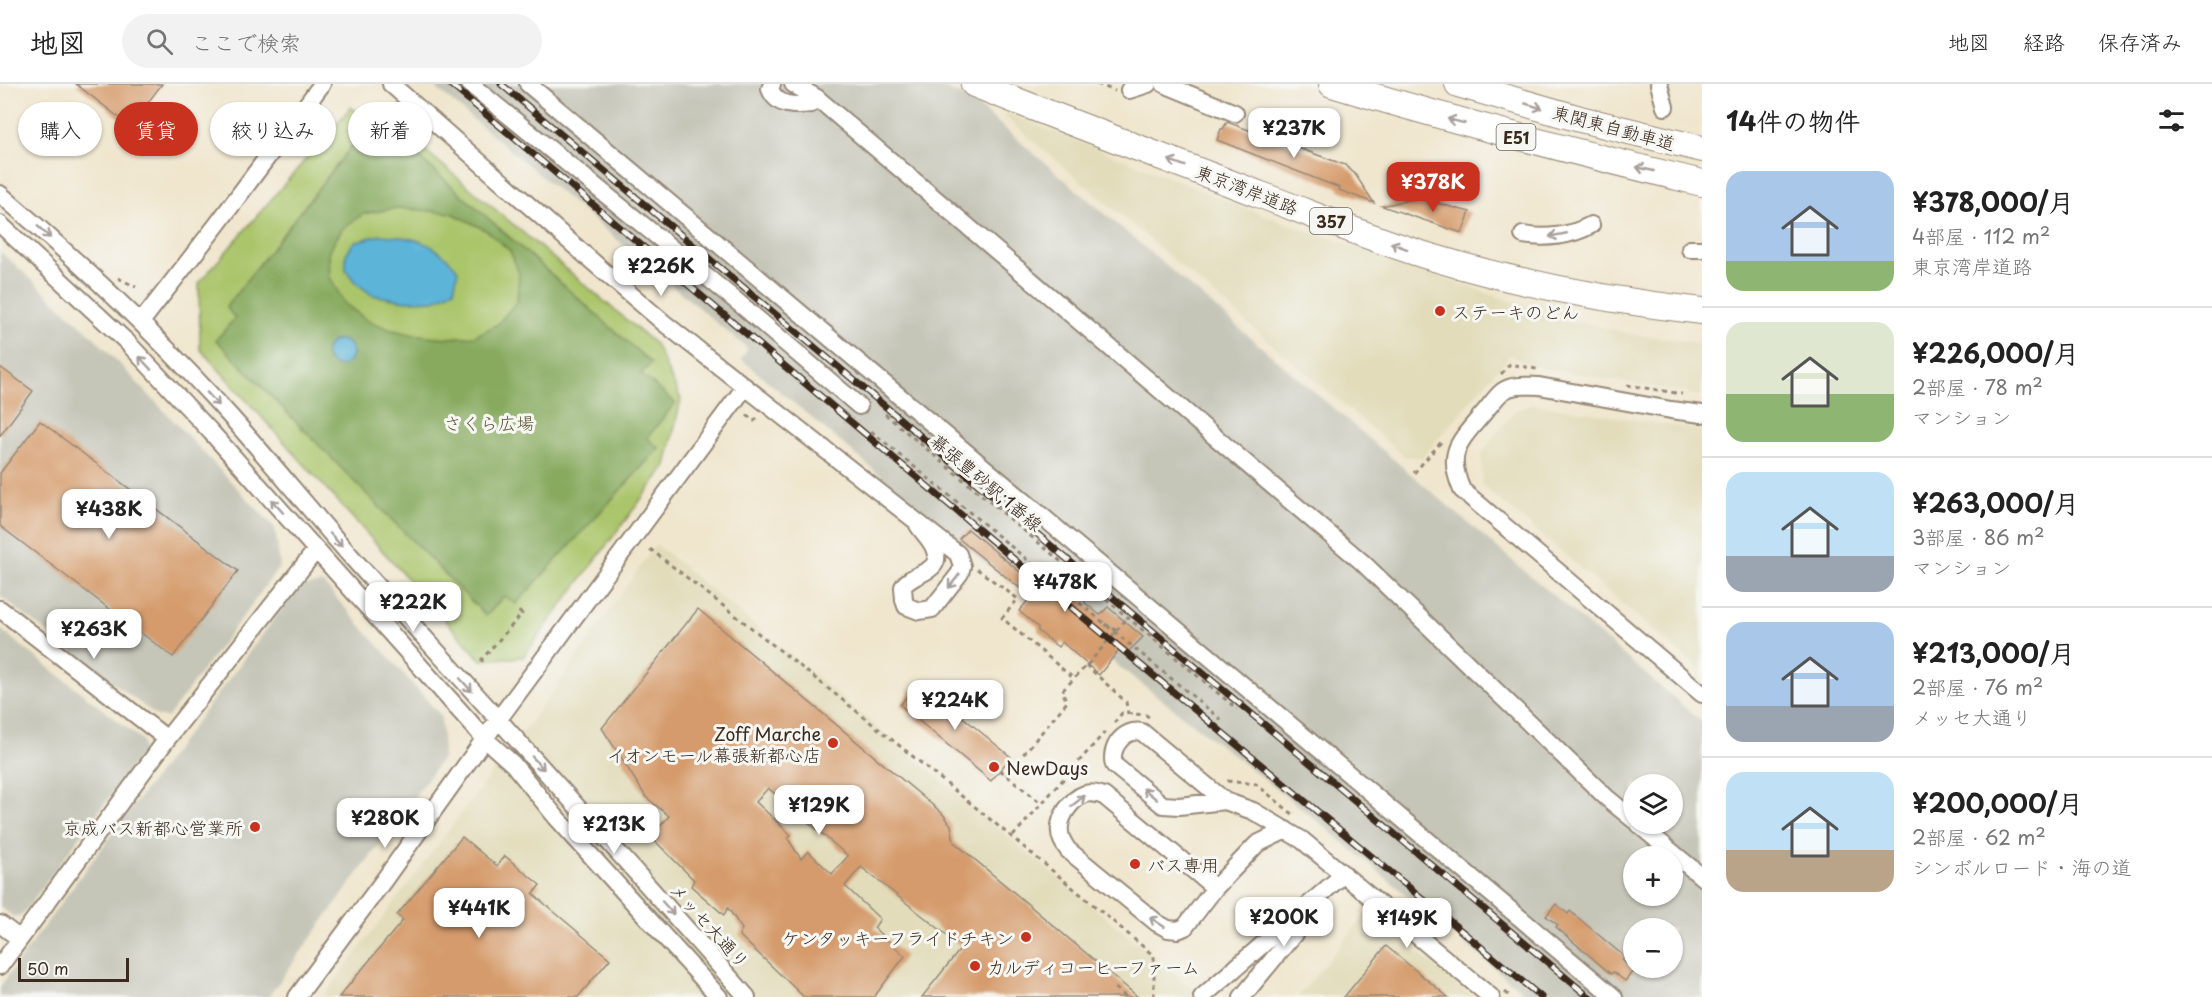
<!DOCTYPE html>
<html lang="ja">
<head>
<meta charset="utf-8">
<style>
	body { margin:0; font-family:"Playpen Sans","Klee One",sans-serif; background:#f2f2f2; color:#222; height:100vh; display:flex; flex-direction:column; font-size:22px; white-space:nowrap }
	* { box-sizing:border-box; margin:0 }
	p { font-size:20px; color:#767676 }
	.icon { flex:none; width:33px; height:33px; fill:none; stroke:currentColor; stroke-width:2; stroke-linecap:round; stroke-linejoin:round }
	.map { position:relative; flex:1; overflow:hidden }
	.details { display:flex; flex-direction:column; background:#fff; width:510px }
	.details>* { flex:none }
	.banner { position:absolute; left:18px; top:18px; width:570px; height:54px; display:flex; gap:12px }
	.buttons { position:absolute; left:1623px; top:690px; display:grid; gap:12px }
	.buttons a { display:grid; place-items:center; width:60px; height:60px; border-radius:50%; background:#fff; box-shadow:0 2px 4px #0004; font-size:30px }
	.scale { position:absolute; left:18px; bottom:15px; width:111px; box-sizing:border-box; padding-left:6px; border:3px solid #3b2a1e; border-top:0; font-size:16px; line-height:21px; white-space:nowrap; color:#3b2a1e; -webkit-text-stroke:4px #f6f6f2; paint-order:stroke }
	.price { position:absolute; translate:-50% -51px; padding:0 14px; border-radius:12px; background:#fff; color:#222; font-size:20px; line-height:39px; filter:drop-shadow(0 2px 3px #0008) }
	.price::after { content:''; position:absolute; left:50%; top:36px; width:18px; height:14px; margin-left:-9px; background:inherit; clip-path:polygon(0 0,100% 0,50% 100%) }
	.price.selected { background:#c8321e; color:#fff }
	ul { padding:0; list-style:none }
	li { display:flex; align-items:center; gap:18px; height:150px; padding:0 24px }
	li+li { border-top:2px solid #e0e0e0 }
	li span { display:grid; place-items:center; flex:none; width:168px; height:120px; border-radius:18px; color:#555 }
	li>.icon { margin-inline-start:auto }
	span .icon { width:72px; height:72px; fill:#fffc; stroke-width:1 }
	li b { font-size:26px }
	h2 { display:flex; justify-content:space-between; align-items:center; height:72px; padding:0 24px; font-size:26px }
	.pill { padding:0 21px; border-radius:27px; background:#fff; box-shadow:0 2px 4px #0004; font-size:21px; line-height:54px }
	.pill.selected { background:#c8321e; color:#fff }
	header { display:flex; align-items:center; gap:36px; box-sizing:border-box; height:84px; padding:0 30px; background:#fff; border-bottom:2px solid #e0e0e0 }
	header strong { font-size:28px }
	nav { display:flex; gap:33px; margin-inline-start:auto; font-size:21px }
	.search { width:420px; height:54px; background:#f2f2f2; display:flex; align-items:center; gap:15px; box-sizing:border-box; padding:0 21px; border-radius:33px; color:#767676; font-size:22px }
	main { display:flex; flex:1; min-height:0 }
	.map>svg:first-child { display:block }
</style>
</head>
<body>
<header>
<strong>地図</strong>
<div class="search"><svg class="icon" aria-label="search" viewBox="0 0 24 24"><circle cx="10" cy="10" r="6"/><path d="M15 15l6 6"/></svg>ここで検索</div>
<nav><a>地図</a><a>経路</a><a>保存済み</a></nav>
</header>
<main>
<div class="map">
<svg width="1702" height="913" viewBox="0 0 1702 913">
	<rect width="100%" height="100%" fill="#f6f6f2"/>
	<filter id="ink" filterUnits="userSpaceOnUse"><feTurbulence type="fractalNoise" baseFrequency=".0167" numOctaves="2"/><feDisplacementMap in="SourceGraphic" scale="12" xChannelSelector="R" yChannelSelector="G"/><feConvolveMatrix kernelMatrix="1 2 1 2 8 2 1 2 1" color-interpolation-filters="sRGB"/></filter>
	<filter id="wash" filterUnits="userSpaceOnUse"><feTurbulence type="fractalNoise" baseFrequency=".008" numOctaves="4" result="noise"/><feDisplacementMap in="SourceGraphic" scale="24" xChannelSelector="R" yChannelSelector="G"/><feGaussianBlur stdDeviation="1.35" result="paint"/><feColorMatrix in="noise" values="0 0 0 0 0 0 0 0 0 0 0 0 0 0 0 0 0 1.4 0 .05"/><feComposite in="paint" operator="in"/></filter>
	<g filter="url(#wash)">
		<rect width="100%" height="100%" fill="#f0e6ce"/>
		<path fill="#e2dcba" d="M1007,29L1266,132L1550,231L1636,251L1702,259V312L1529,281L1510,271L1423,373H1405L1004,32Z
			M1533,320L1702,346V587L1482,401V368L1515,326Z
			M656,460L1202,913H323L549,613Z
			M1368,828L1473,913H1298Z"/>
		<path fill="#c5c5b8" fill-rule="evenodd" d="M431,0H932L970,15L1702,638V913H1529L1319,738L977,472L741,275L748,265ZM1634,700H1672V740H1634ZM1634,772H1672V812H1634ZM1634,844H1672V884H1634Z
			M0,167L95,254L275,444L280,482L168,633H158L0,512Z
			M323,499L441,632L443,673L268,913H0V903L80,793L298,503Z
			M0,545L142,656L143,667L22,831L14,833L0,823Z"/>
		<path fill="#aac56b" stroke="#727844" stroke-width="1.5" d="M351,23L364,33L375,24L655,260L681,315L666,382L523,573L481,576L200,265L199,199Z"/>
		<path fill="#87aa5f" stroke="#616a3e" stroke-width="1.5" fill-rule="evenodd" d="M374,33L651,279L641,290L675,319L647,354L659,364L516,520L504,512L486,532L216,256L235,234L226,223ZM398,124L452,129L487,147L510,167L519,189L517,217L498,240L475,252L448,254L410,250L389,245L368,237L344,219L330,193L329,167L342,145L363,130Z"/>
		<path fill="#5cb4d9" stroke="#4c6f7c" stroke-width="1.5" d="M380,151C414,153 435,157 458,186L454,206L435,216L406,217L372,211L355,198L346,186V170L354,158Z
			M326 269a13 13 0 1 1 26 0a13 13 0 1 1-26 0Z"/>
		<g id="blocks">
			<path fill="#d59b6c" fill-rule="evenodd" d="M76,0H162L130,42Z
				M1227,38L1345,81L1355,90L1374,119L1339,106L1340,104L1217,56L1221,45H1223Z
				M1418,114L1470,128L1462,149L1382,122Z
				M0,283L33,307L0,352Z
				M40,337L238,487L173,573L0,442V389Z
				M968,445L1042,506L1062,485L1085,505V519L1100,531L1108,523L1143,553L1125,571L1119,566L1099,591L1062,558L1058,563L1038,547V543L1019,527L1031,513L959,455Z
				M698,525L942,729L951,741L954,758L1138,913H922L962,863L861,783L845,802L880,835L874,844L905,872L874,913H804L739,851L742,845L728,824L724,831L691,802L694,796L651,753L669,732L646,713L602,644ZM768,704L848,772L832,790L808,767L801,775L788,755L791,751L756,718Z
				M919,597L1011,673L991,697L900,621Z
				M462,753L497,782L505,772L540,801L533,810L610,875L578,913H339L403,836L397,831Z
				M1556,820L1568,830L1570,827L1625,873L1622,876L1634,886L1625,897L1613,888L1611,890L1556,843L1558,841L1546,832Z
				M1386,862L1448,913H1344Z"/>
		</g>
	</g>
	<g filter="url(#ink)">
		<use href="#blocks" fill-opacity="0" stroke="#968876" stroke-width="1.5"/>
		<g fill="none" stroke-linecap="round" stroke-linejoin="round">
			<g stroke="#968876" stroke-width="20">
				<path id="minor" d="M391,0L593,178L664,239L958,470L962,482L960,489L932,525L919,527L906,522L904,516L903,503C912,487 945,490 934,464C931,456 923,449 918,441
					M470,0L740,220L859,322
					M528,0L1614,913
					M772,0L770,5C777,23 795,22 811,20L817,14L793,0
					M1164,0L1235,29
					M1659,0L1665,23
					M1129,6L1148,0
					M817,14L1362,478L1607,714L1634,736
					M0,110C81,179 159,253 230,332C273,380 313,430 356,478C487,623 618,767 747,913
					M0,140L127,258L211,348L485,655L513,680L556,733L719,913
					M1523,151C1546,155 1571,152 1591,141
					M1690,165H1702
					M141,238L216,142L322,0
					M1702,330L1671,326L1539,302C1527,302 1513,300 1503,307C1495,313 1488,325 1481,332C1458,359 1446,370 1462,406L1702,610
					M0,525L167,655
					M1225,717L1179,722L1163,721L1114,681C1109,664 1124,644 1142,648L1225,717L1253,727L1302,756L1491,913
					M1638,740L1702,793
					M1215,804L1104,712C1098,710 1092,708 1085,710C1071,715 1058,734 1060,748C1060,755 1064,760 1068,766L1157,839L1168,845L1178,846L1185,843L1215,804L1257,760L1286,746
					M0,840L20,855
					M0,882L167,655L316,466
					M297,913L384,796L498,636L745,303
					M1202,913L1344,790
					M1242,913L1313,827"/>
			</g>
			<g stroke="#968876" stroke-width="28">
				<path id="highway" d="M974,0C1069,38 1165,74 1261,111C1317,132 1374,156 1431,173C1520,200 1610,217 1702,227
					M1332,0C1455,37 1578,69 1702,99
					M1458,0L1580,35L1702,65"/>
			</g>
			<path stroke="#968876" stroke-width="3" stroke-dasharray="4.5 4.5" stroke-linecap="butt" d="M1097,0L1115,7
				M118,194L136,203
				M1501,290L1510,280L1541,286
				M1627,301L1682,310
				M885,330L1237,625
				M747,331L754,337L759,332
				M1414,389L1443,356
				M650,465C821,597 989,732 1154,872V913
				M977,485L1018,515L1002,534L1073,594
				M1105,540L1117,547
				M482,578V575L522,530L518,527L519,524
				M1086,581L1126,618L1128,630
				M1114,639L1122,629L1146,631L1150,634
				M1000,686L1041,719
				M1006,691L1067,618L1062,607L1090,578L1128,533
				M1227,697L1256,700L1295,732
				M1013,752L1105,648
				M1115,904L1126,913
				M1505,908L1511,913"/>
			<use href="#minor" stroke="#fff" stroke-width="16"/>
			<use href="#highway" stroke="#fff" stroke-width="26"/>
			<g stroke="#3b2a1e" stroke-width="7">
				<path id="rail" d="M450,0L1048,504L1541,913
					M501,0L1589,913"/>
			</g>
			<use href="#rail" stroke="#f6f6f2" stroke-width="4.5" stroke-dasharray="14" stroke-linecap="butt"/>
			<path stroke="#968876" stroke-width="3" stroke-dasharray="4.5 4.5" stroke-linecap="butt" d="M871,347L1224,638"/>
		</g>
		<defs><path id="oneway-shaft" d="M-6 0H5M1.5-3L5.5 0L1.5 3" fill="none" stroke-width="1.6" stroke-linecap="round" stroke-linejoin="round" transform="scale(1.5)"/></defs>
		<g stroke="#a79f9a">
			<use href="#oneway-shaft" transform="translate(1534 22) rotate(16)"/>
			<use href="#oneway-shaft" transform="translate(1456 37) rotate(-165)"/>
			<use href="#oneway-shaft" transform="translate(1177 79) rotate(-159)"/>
			<use href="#oneway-shaft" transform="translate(1645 85) rotate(-167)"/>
			<use href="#oneway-shaft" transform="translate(44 148) rotate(43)"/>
			<use href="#oneway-shaft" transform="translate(1558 151) rotate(169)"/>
			<use href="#oneway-shaft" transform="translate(1399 162) rotate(-160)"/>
			<use href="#oneway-shaft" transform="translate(145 279) rotate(-133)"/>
			<use href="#oneway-shaft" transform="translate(213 315) rotate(47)"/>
			<use href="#oneway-shaft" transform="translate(277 422) rotate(-132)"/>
			<use href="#oneway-shaft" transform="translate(336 456) rotate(48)"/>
			<use href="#oneway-shaft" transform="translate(954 497) rotate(128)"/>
			<use href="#oneway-shaft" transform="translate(466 601) rotate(48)"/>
			<use href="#oneway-shaft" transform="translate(538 679) rotate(47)"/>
			<use href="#oneway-shaft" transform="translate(1150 710) rotate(-141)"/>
			<use href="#oneway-shaft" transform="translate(1078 717) rotate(-38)"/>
			<use href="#oneway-shaft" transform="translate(668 824) rotate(48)"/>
			<use href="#oneway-shaft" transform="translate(1157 838) rotate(-147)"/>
		</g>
	</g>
	<g fill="#c8321e" stroke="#f6f6f2" stroke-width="2">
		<circle cx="1440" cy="227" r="6"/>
		<circle cx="833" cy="659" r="6"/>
		<circle cx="994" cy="683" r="6"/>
		<circle cx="255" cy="743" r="6"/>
		<circle cx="1135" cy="780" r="6"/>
		<circle cx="1026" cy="853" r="6"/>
		<circle cx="975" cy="882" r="6"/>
	</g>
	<g text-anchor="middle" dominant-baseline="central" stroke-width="6" stroke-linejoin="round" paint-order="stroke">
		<g fill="#f6f6f2" stroke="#73675e" stroke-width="1.5">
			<rect x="1496.5" y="40" width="39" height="26" rx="4.5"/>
			<rect x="1310" y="124" width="42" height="26" rx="4.5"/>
		</g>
		<g font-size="16" font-weight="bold" fill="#3b2a1e">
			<text x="1516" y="53">E51</text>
			<text x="1331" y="137">357</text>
		</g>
		<g font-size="18" fill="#3b2a1e" stroke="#f6f6f2">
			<text transform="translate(1614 43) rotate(15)">東関東自動車道</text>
			<text transform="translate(1247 105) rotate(21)">東京湾岸道路</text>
			<text transform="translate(987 398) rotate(40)">幕張豊砂駅;1番線</text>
			<text transform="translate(710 841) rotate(48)">メッセ大通り</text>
		</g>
		<g font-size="18" fill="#3b2a1e" stroke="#f6f6f2" text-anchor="start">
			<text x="1452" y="227">ステーキのどん</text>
			<text x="821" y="649" text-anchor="end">Zoff Marche<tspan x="821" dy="21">イオンモール幕張新都心店</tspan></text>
			<text x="1006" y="683">NewDays</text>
			<text x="243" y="743" text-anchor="end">京成バス新都心営業所</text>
			<text x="1147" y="780">バス専用</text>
			<text x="1014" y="853" text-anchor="end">ケンタッキーフライドチキン</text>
			<text x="987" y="882">カルディコーヒーファーム</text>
		</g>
		<g font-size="18" fill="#5c5835" stroke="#f6f6f2">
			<text x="489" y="338">さくら広場</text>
		</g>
	</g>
</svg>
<div class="buttons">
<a><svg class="icon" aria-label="layers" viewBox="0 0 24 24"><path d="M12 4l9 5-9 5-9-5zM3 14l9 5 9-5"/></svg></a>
<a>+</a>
<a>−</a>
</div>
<div class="scale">50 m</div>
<b class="price" style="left:1294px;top:75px">¥237K</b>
<b class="price selected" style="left:1433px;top:129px">¥378K</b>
<b class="price" style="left:661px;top:213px">¥226K</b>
<b class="price" style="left:109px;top:456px">¥438K</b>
<b class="price" style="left:1065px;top:529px">¥478K</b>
<b class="price" style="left:413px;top:549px">¥222K</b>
<b class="price" style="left:94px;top:576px">¥263K</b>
<b class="price" style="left:955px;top:647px">¥224K</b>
<b class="price" style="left:819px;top:752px">¥129K</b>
<b class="price" style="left:385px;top:765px">¥280K</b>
<b class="price" style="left:614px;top:771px">¥213K</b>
<b class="price" style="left:479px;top:855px">¥441K</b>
<b class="price" style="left:1284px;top:864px">¥200K</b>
<b class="price" style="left:1407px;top:865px">¥149K</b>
<div class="banner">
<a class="pill">購入</a>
<a class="pill selected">賃貸</a>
<a class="pill">絞り込み</a>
<a class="pill">新着</a>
</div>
</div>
<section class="details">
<h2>14件の物件<svg class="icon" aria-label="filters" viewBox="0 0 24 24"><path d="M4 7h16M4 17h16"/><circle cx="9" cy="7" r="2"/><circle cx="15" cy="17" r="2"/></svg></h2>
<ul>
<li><span style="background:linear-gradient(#a9c7e8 75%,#8fb573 0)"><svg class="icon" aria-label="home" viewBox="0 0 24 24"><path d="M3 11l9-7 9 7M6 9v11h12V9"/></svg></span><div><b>¥378,000/月</b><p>4部屋 · 112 m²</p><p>東京湾岸道路</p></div></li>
<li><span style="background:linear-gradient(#dfe7d0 60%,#8fb573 0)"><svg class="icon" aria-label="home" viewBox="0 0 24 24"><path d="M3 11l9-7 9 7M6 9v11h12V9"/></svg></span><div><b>¥226,000/月</b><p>2部屋 · 78 m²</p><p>マンション</p></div></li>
<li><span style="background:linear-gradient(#bfe0f5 70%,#9aa5b1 0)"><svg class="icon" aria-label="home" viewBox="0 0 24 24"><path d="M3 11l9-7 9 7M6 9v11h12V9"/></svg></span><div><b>¥263,000/月</b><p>3部屋 · 86 m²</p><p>マンション</p></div></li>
<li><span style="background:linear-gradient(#a9c7e8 70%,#9aa5b1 0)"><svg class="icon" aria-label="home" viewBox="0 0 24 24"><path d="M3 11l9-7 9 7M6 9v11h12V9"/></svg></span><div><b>¥213,000/月</b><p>2部屋 · 76 m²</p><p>メッセ大通り</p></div></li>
<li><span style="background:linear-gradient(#bfe0f5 65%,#b9a48a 0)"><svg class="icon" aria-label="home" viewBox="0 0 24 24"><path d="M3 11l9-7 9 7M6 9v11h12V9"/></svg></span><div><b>¥200,000/月</b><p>2部屋 · 62 m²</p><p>シンボルロード・海の道</p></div></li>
</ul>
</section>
</main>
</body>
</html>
